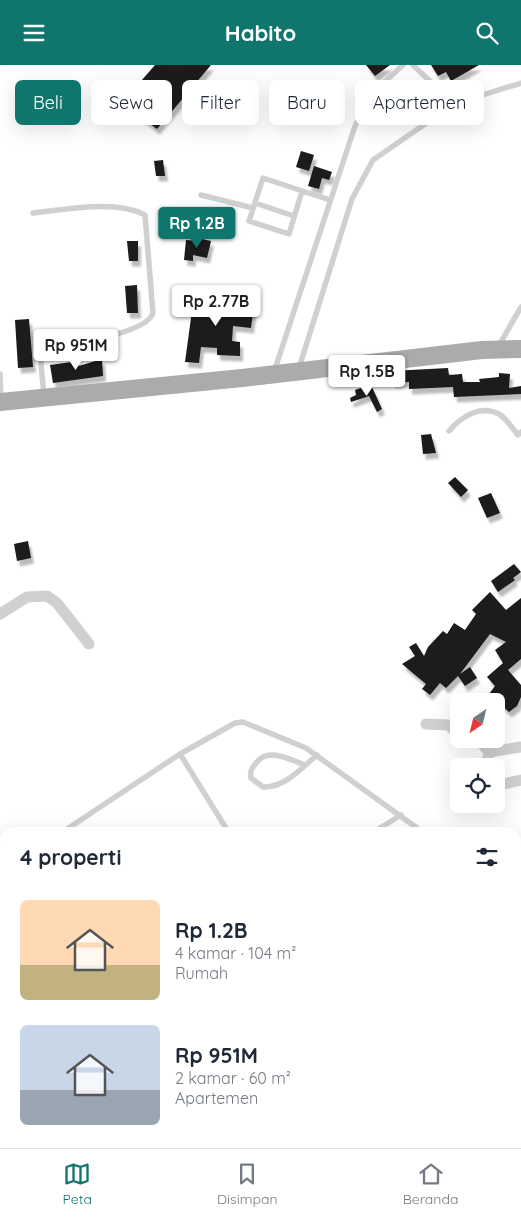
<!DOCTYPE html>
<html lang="id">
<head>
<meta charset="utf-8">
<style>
	body { margin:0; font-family:Quicksand,sans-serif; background:#f6f6f7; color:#1f2937; height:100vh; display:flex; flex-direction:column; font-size:19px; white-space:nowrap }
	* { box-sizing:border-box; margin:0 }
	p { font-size:16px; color:#747a83 }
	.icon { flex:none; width:28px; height:28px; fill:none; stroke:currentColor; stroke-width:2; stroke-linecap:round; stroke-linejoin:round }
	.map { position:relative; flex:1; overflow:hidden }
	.panel { position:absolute; left:0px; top:762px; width:521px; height:321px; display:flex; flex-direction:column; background:#fff; border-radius:15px 15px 0 0; box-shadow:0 5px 20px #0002 }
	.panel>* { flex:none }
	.top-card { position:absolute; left:15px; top:15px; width:491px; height:45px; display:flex; gap:10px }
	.needle { width:32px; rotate:215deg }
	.fabs { position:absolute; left:450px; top:628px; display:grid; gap:10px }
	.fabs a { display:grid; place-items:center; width:55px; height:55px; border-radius:8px; background:#fff; box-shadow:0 5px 20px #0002; font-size:25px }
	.price { position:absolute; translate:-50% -42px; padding:0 11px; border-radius:5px; background:#fff; color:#222; font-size:16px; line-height:32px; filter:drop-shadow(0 1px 2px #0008) }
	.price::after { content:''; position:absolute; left:50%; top:30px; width:15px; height:11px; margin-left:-8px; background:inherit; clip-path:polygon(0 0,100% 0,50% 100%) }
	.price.selected { background:#0f766e; color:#fff }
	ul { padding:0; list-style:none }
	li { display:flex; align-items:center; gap:15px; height:125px; padding:0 20px }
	li span { display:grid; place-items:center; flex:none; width:140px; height:100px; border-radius:8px; color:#555 }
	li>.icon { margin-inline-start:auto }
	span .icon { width:60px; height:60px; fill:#fffc; stroke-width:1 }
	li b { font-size:21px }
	h2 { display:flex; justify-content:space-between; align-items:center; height:60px; padding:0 20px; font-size:21px }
	.pill { padding:0 18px; border-radius:8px; background:#fff; box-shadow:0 5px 20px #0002; font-size:18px; line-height:45px }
	.pill.selected { background:#0f766e; color:#fff }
	header { display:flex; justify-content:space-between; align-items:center; height:65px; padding:0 20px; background:#0f766e; color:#fff; font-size:22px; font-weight:800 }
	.dock { display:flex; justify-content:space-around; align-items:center; height:70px; border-top:1px solid #e0e1e3; background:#fff; font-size:14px; color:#747a83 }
	.dock a { display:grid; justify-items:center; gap:2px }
	.dock .selected { color:#0f766e }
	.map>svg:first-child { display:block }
</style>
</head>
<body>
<header><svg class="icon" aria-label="menu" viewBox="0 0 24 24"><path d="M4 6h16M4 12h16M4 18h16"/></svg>Habito<svg class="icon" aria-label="search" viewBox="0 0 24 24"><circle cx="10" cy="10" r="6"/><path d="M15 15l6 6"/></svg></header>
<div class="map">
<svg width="521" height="1083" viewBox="0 0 521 1083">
	<defs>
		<filter id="shadow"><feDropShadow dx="3" dy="5.5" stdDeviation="1" flood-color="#0004"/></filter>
	</defs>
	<rect width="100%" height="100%" fill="#fff"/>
	<path fill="#1a1a1a" filter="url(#shadow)" d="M155,0H211L157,64L122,38Z
		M366,0H390L375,11Z
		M431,0H479L451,16L446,7L438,11Z
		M301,86L314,90L309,106L296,102Z
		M163,95L165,111H156L154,96Z
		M314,101L332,107L329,115L322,113L319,124L308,121Z
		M202,174L211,176L207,193L193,190V196L184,195L186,175L201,176Z
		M127,176H138V196H129Z
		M137,220L138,248H127L125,221Z
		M194,231L254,240L251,263L233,261L232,276L240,277V291L217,290V283L201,282L199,298L185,297Z
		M29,254L33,302L18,303L15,255Z
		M102,294L103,311L53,318L50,300L79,296V301Z
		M448,303L449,310L462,309L463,317H480L479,314L499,312V308L510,309L509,323L521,321V329L454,332L453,322L409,324V317L392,318L391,306Z
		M364,322L365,326L372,322L382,344L377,347L369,331L351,337L350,333L356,330L355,325Z
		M431,369L436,388L423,389L421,370Z
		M455,412L468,425L461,432L448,418Z
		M491,428L500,448L487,453L478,433Z
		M28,476L31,493L17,496L14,479Z
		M514,499L521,507L513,513L515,515L498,527L491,516Z
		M490,527L506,545L521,533V594L508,605L521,620V632L517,641L509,647L489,629L495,621L487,612L503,598L495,585L506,577L490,569L460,609L470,602L477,613L465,621L458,611L446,623L440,618L430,630L422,624L426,619L402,599L415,591L409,582L416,578L424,591L428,582L443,566L447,569L454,558L465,565L476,549L472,545Z"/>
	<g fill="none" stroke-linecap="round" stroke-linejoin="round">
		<path stroke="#d0d0d0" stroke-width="5.5" d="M413,0L454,39
			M302,126L289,169L249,156L263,113L330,135
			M201,130L253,143
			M255,138L294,151
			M33,148C66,145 115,134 145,150L153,248C146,270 66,279 43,283L40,288L44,331
			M498,282L521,242
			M299,303L352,134L373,95L454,39L521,18
			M274,307L354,64L367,33L403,0
			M0,309L1,334
			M449,366C461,352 480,339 499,349C506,353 513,364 518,370L521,367
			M180,689L229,768
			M305,700C289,694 268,682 256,698C251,704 250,707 251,713L263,722C284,723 302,703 317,690
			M61,768L180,689L235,658L243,657L306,683L424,768
			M372,768L401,750
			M516,882L521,890
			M516,972L521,980
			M1,977L5,974
			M516,996L521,993
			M215,1079L217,1083
			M434,1079L437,1083
			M379,1083L386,1079
			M515,1083L521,1079"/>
		<path stroke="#d0d0d0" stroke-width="11" d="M0,549L27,532L47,531L57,538L89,579
			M426,659L448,660L459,669
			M468,674L482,679L489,687
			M486,701L489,687L521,682
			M496,719L499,720L521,715"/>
		<path stroke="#ababab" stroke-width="18" d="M0,337L242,313L482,285L521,284"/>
	</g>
</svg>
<div class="fabs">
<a><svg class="needle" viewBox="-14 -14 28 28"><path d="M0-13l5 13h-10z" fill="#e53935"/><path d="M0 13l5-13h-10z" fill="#747a83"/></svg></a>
<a><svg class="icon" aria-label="locate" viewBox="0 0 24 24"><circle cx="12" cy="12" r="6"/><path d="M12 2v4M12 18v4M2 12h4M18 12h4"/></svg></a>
</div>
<b class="price selected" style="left:197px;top:184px">Rp 1.2B</b>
<b class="price" style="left:216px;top:262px">Rp 2.77B</b>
<b class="price" style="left:76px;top:306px">Rp 951M</b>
<b class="price" style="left:367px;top:332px">Rp 1.5B</b>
<div class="top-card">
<a class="pill selected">Beli</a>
<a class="pill">Sewa</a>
<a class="pill">Filter</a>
<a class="pill">Baru</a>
<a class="pill">Apartemen</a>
</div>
<section class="panel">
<h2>4 properti<svg class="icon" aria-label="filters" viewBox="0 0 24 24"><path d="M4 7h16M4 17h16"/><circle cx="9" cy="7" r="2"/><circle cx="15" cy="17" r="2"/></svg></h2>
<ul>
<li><span style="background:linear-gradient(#ffd9b3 65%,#c2b280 0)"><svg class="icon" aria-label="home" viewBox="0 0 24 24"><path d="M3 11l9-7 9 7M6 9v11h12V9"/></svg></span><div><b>Rp 1.2B</b><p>4 kamar · 104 m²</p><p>Rumah</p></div></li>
<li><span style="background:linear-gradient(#c9d6e8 65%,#9aa5b1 0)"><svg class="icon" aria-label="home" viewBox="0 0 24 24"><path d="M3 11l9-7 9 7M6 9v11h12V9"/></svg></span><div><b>Rp 951M</b><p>2 kamar · 60 m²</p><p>Apartemen</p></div></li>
</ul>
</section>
</div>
<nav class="dock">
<a class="selected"><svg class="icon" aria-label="map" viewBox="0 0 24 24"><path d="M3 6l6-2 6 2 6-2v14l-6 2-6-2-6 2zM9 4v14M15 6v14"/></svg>Peta</a>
<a><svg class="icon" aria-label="saved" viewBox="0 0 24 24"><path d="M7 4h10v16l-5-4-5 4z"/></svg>Disimpan</a>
<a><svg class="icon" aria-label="home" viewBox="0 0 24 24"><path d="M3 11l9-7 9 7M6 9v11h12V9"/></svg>Beranda</a>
</nav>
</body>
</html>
